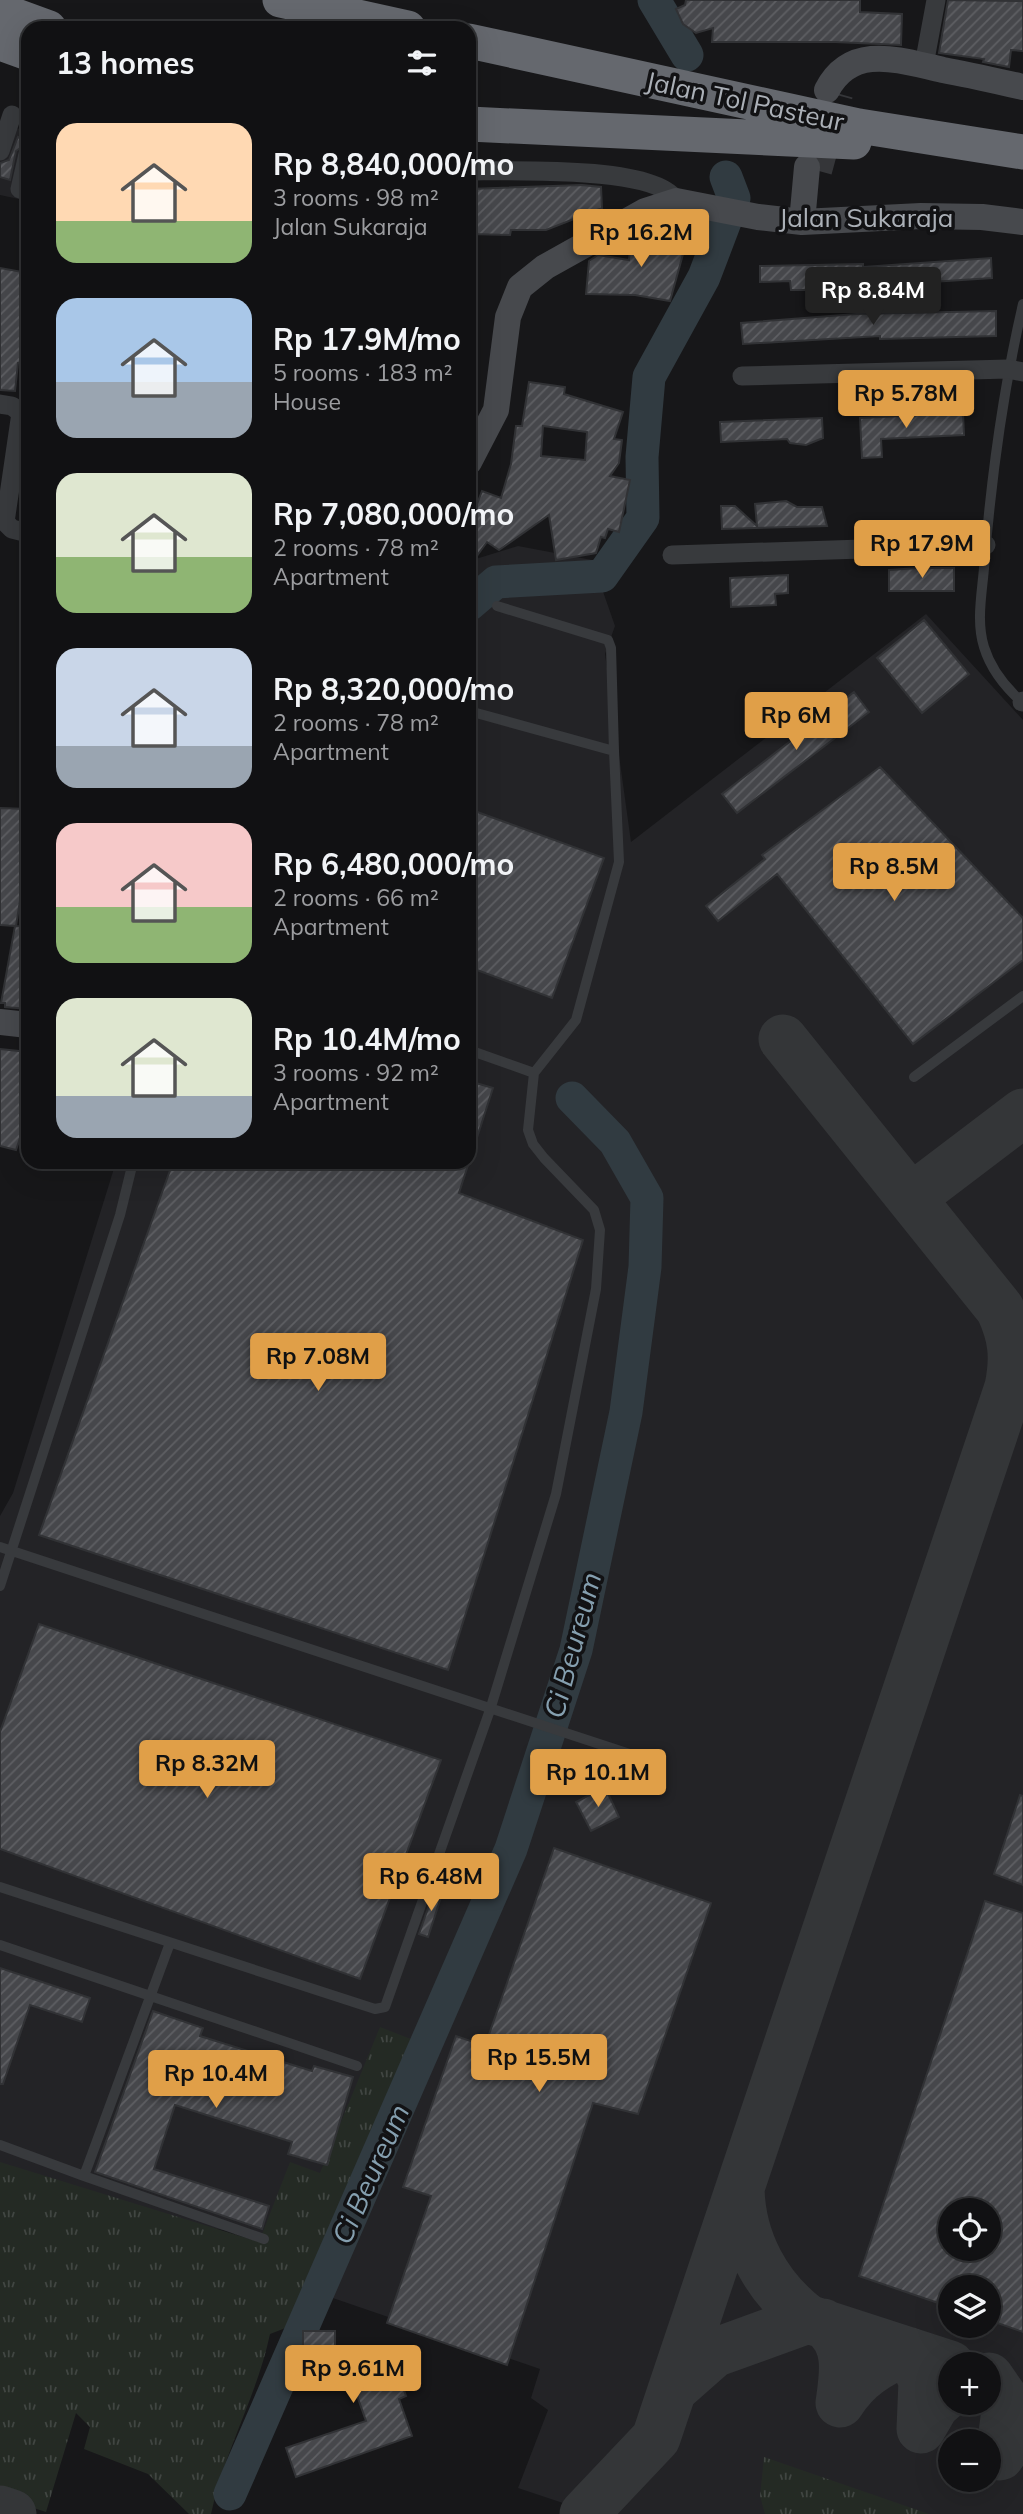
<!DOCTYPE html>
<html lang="en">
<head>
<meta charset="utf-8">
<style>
	body { margin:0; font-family:Mulish,sans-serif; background:#1e1f21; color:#f1f3f6; height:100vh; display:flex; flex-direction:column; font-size:26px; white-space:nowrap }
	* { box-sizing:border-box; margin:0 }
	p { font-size:23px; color:#9c9da0 }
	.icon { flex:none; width:38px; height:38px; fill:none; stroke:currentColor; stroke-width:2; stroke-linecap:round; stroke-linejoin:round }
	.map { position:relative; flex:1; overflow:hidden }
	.drawer { position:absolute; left:21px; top:21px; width:455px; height:1148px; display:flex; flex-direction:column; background:#111113; border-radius:21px; box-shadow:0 7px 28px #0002,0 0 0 2px #303133 }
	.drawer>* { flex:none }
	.buttons { position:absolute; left:938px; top:2198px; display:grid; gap:14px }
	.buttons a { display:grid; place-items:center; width:63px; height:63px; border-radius:50%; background:#111113; box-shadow:0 7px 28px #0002,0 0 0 2px #303133; font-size:35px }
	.price { position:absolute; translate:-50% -60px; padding:0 16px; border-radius:7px; background:#e09f48; color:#111; font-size:23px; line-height:46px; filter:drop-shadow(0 2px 4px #0008) }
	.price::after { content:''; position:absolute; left:50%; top:42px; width:21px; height:16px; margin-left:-10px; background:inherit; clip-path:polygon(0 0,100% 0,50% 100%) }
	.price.selected { background:#222; color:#fff }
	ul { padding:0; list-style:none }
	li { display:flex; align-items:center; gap:21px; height:175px; padding:0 35px }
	li span { display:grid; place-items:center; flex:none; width:196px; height:140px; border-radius:21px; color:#555 }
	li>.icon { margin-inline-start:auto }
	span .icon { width:84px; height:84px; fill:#fffc; stroke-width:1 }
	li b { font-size:30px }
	h2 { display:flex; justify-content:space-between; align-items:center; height:84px; padding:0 35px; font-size:30px }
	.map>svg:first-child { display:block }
</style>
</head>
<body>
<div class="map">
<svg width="1023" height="2514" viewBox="0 0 1023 2514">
	<defs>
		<pattern id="grass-tufts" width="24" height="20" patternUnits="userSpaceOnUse" patternTransform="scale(1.75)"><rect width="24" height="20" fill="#242a24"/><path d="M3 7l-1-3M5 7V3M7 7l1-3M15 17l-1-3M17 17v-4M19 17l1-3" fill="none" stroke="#414642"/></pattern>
		<pattern id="building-hatch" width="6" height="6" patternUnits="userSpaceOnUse" patternTransform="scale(1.75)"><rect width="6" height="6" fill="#46474b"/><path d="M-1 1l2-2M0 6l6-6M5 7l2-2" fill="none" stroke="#5e5f63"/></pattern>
	</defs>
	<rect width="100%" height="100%" fill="#171719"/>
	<path fill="#232326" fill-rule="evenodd" d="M0,124L28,131V201L0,195Z
		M518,546L592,560L615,626L605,654L631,842L926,614L1023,720V2514H596L518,2488L548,2410L531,2398L540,2369L289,2283L301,2242L0,2196V1516L13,1493L116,1162H469V561ZM950,2210H989V2249H950ZM950,2287H989V2326H950ZM950,2364H989V2403H950ZM950,2441H989V2480H950Z"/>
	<path fill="url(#grass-tufts)" d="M437,1990L443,1992L383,2160L360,2198L352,2240L331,2273L288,2327L270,2334C257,2396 224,2451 211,2514H189L148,2474L84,2449L90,2427L76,2413L46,2512L0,2497V2162L259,2242L290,2162L320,2173L380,2027L416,2041Z
		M764,2457L929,2514H765L760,2496Z"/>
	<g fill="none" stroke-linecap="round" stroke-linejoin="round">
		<path stroke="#313b41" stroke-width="33" d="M654,0L687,55
			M469,605L496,582L602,576L643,518L642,457L649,377L704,277L734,198L726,177
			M230,2494L511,1849L576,1650L626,1412L645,1267L647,1198L615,1142L572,1098"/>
		<path stroke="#343638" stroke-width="49" d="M911,1198L1023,1113
			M740,2188C741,2240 766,2287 808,2319L950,2365
			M823,2323C850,2343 844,2375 840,2403C857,2376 878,2364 907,2351
			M910,2352L923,2381L921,2429L935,2405L950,2392
			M989,2377L1007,2403L1000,2456L1013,2437L1023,2430
			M672,2390L714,2353L808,2319
			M0,2510L12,2514
			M584,2514L656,2438L1009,1387C1015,1357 1013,1337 1000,1309L783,1039"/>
	</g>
	<path fill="url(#building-hatch)" stroke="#313235" stroke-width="2" fill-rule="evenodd" d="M686,0H860V12L902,14L901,45L835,42H712L713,28L696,33L683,24L676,9L685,5Z
		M948,0L1023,1V51L1011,50L1009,67L983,62L984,59L939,53Z
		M18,137L28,142L16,151L10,180L0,177V163L9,160Z
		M582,185L601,187L602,208L546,230H511L510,235L469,234V189Z
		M673,226L690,229L670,301L635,295L586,294L589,261L598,255L629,260L630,248H653L658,228L672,230Z
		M991,258L992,278L885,285L806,284V290H791L790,281L760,282V266L863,264V267Z
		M0,268L28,273V312L22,363H18L15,391L0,390Z
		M996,311V336L880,339V336L743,344L741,323L856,314Z
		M529,382L565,387L564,394L623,412L614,439L622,440L619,463L610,476L630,480L619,532L608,529L605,538L601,537L596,553L556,560L549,515L499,550L487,542L469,567V509L474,512L482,491L501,498L511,464L516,426H522ZM543,426L587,432L585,460L541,456Z
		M963,413L964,435L881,439L882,457L862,458L860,418Z
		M822,418L823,438L806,445L790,443L787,439L721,442L720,422Z
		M786,501L797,507H822L827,526L722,529L721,506H735L757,526L755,504Z
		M919,568H954V591H889V570Z
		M788,575V593L775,594L776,605L731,607L730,578Z
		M924,620L969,674L922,713L877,658Z
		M854,692L869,712L737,813L722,794Z
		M880,767L1023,918V960L913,1044L777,874L718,921L706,906L765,859L762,855Z
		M0,808L28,809V889L22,888L16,926L28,927L25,975L28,976V1009L5,1007V1003H1L15,926L0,925Z
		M469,809L604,858L552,998L469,967Z
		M0,1049L28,1052V1114L16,1150L0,1146Z
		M469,1081L493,1088L472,1153L469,1152Z
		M173,1162H469L459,1193L583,1240L448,1670L39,1535Z
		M39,1624L441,1760L360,1979L0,1849V1732Z
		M605,1787L619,1817L591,1831L576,1802Z
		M1020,1795L1023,1796V1885L994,1874Z
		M554,1848L711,1903L638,2114L593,2103L507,2365L387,2323L431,2196L403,2187L456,2036L485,2046Z
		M435,1888L443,1891L428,1937L419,1934Z
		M985,1901L1023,1913V2332L989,2320V2287H950V2307L859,2276ZM950,2210H989V2249H950Z
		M0,1968L90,1998L82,2022L30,2005L3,2084H0Z
		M153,2011L203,2028L200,2036L312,2071L314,2066L353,2077L327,2165L288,2154L292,2142L175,2105L154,2169L269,2206L262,2229L95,2172Z
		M303,2331H335V2368L390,2349L406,2396L399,2399L412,2436L296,2477L286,2448L366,2421L350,2376H303Z"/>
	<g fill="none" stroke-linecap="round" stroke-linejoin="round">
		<path stroke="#353639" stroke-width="26" stroke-dasharray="26 13" stroke-linecap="butt" d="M819,171L840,94"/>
		<path stroke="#383a3d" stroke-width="10" d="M1023,304C1003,390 991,479 984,568C982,593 976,622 984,647C991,670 1006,688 1023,703
			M497,606L608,640L611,648L614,751
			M469,711L614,751L619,862L576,1020L534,1073
			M914,1077L1023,996
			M0,1547L648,1760
			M0,1586L120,1215L133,1162
			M0,1887L375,2009L385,2007L490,1710L556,1494L596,1289L600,1230L594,1210L544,1158L533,1144L528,1130L534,1073L469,1050
			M0,1945L357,2066
			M0,2145L84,2176L170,1943
			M84,2176L264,2239"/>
		<path stroke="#383a3d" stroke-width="19" d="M924,65L936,0
			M0,151L12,115
			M469,171C508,171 658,165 676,201
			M20,189L28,154
			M742,376L1008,369L1023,372
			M0,404L12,406L21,413L5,522L12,529L28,533
			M672,555L986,545
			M1022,702L1023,701"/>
		<path stroke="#47494d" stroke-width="26" d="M827,90C852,42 901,61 943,70C970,75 996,81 1023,87
			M802,222L807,167
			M469,462L496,410L508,317L520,287L545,267L645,211L676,201L758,217L802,222L921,216L982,217L1023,222
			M0,1022L28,1025"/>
		<path stroke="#65686e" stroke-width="35" d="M280,0L408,28
			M0,10L49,28
			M469,41L859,126L1023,152
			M0,43L28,53
			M469,124L854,142"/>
	</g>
	<g text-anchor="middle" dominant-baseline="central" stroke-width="7" stroke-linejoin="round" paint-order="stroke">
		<g font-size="26" fill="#abb0b7" stroke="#121214">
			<text transform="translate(745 101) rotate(12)">Jalan Tol Pasteur</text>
			<text x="866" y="217">Jalan Sukaraja</text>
		</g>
		<g font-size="28" font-style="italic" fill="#859faf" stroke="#121214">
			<text transform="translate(572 1645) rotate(-75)">Ci Beureum</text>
			<text transform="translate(370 2174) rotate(-66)">Ci Beureum</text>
		</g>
	</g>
</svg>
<div class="buttons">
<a><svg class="icon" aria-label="locate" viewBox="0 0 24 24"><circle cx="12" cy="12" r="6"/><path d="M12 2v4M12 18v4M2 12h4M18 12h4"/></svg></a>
<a><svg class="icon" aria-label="layers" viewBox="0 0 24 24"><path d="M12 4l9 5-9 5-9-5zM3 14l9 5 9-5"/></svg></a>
<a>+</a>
<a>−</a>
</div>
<b class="price" style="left:641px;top:269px">Rp 16.2M</b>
<b class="price selected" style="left:873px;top:327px">Rp 8.84M</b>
<b class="price" style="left:906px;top:430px">Rp 5.78M</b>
<b class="price" style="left:922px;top:580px">Rp 17.9M</b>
<b class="price" style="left:796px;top:752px">Rp 6M</b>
<b class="price" style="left:894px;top:903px">Rp 8.5M</b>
<b class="price" style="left:318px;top:1393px">Rp 7.08M</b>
<b class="price" style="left:207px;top:1800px">Rp 8.32M</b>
<b class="price" style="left:598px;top:1809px">Rp 10.1M</b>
<b class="price" style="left:431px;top:1913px">Rp 6.48M</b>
<b class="price" style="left:539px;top:2094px">Rp 15.5M</b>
<b class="price" style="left:216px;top:2110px">Rp 10.4M</b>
<b class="price" style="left:353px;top:2405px">Rp 9.61M</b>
<section class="drawer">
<h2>13 homes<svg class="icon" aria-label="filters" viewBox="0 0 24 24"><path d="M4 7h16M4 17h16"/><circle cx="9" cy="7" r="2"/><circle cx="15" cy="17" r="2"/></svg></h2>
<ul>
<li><span style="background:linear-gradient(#ffd9b3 70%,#8fb573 0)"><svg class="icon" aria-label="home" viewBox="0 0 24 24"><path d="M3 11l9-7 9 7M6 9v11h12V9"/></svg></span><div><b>Rp 8,840,000/mo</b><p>3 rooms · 98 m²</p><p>Jalan Sukaraja</p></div></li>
<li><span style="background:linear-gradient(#a9c7e8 60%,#9aa5b1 0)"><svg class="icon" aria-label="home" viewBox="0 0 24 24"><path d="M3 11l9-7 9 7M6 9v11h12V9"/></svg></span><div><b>Rp 17.9M/mo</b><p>5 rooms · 183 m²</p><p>House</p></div></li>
<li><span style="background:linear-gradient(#dfe7d0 60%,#8fb573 0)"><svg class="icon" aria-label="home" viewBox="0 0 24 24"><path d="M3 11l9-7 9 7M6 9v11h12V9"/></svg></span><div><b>Rp 7,080,000/mo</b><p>2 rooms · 78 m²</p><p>Apartment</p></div></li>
<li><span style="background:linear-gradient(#c9d6e8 70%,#9aa5b1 0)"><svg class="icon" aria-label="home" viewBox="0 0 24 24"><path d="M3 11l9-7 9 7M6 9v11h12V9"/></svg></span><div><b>Rp 8,320,000/mo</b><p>2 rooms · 78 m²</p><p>Apartment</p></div></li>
<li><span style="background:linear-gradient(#f6c9c9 60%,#8fb573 0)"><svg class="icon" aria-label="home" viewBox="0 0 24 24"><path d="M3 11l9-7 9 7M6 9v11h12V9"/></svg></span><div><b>Rp 6,480,000/mo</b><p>2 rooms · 66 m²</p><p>Apartment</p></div></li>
<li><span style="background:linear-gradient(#dfe7d0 70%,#9aa5b1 0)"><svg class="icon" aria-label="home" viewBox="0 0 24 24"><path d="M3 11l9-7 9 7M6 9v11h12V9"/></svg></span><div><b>Rp 10.4M/mo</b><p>3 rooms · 92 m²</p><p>Apartment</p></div></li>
</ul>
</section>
</div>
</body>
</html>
